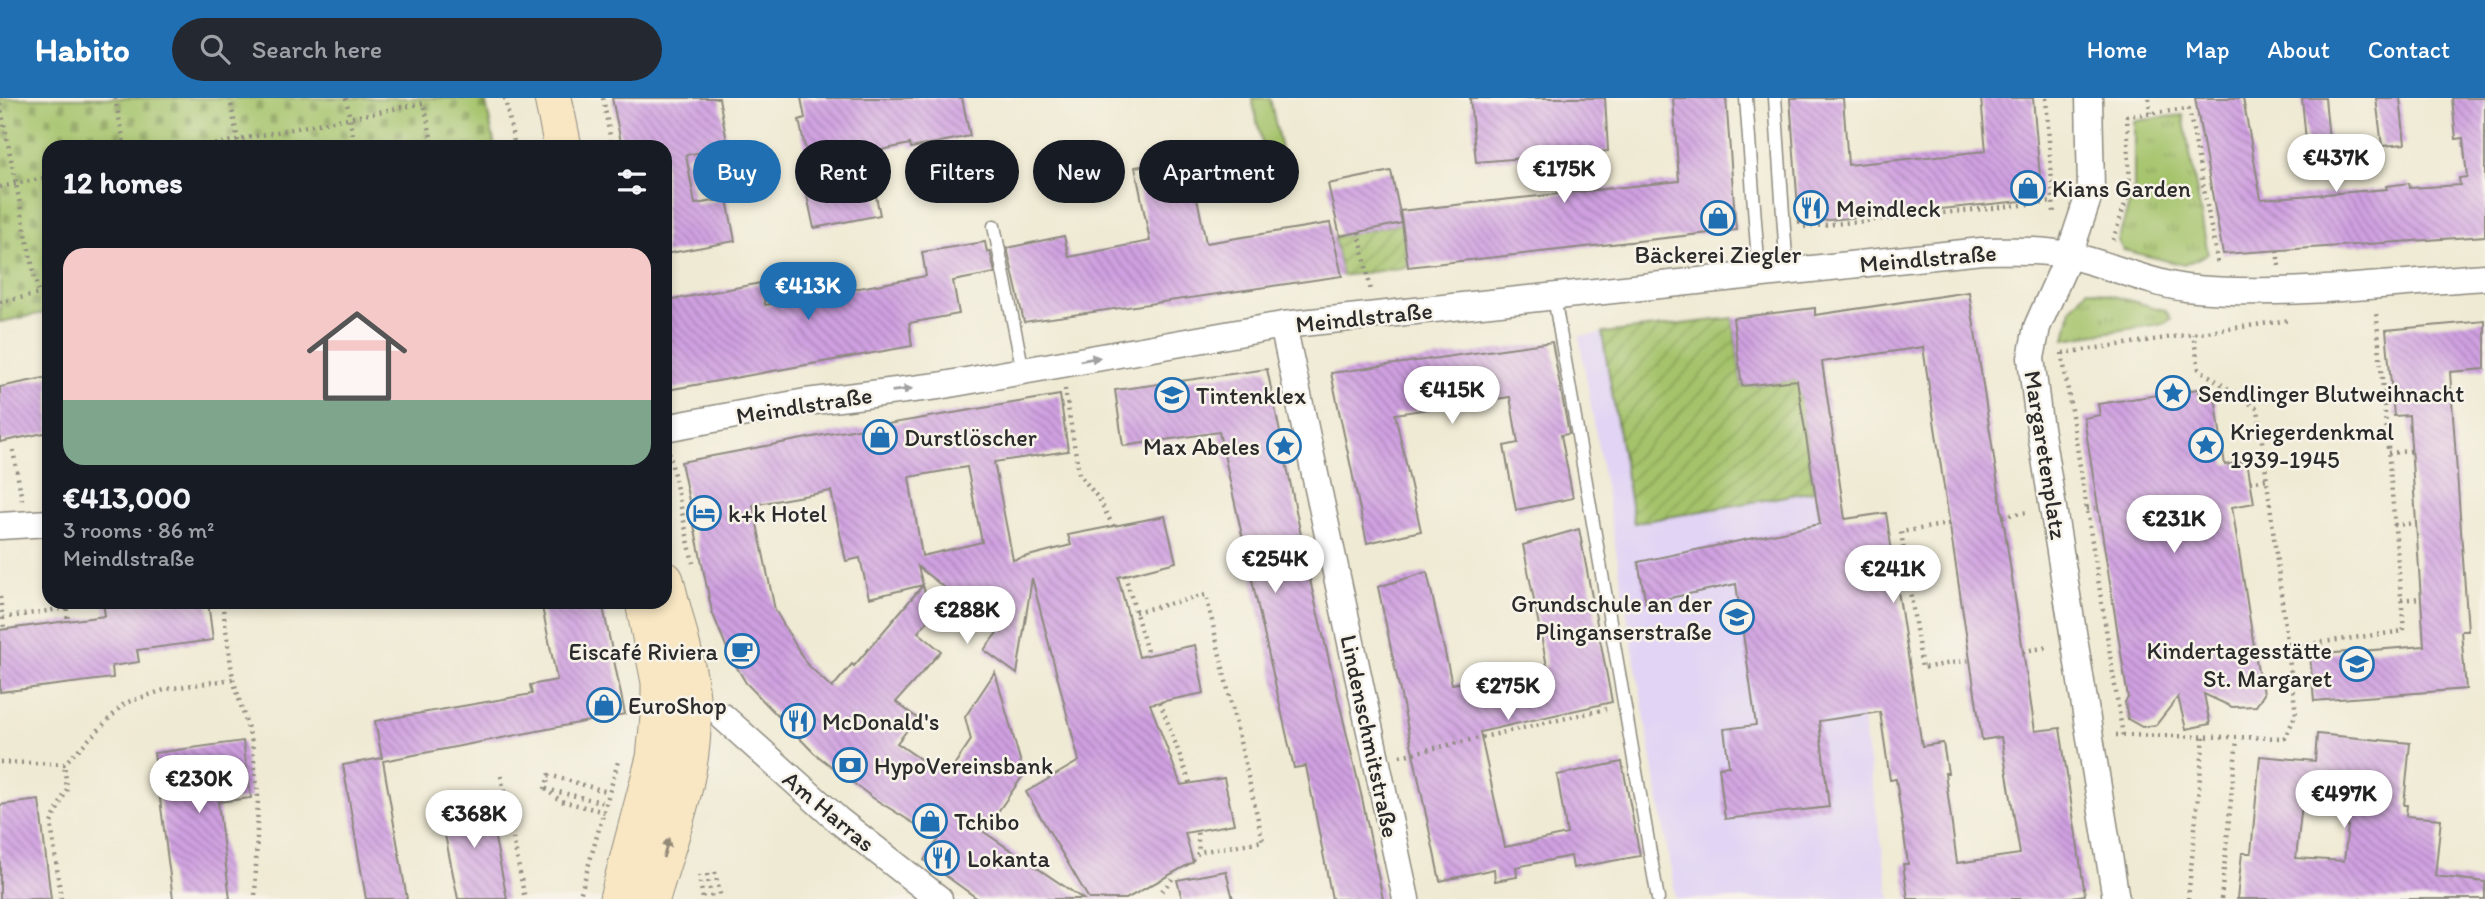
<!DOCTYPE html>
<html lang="en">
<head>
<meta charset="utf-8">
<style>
	body { margin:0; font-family:Itim,sans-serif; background:#242831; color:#f1f3f6; height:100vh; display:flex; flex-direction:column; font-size:26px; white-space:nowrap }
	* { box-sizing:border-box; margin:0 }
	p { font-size:23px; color:#9ea1a6 }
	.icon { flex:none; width:38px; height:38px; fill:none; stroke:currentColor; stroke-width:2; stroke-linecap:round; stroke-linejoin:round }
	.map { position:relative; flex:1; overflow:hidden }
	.sheet { position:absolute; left:42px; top:42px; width:630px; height:469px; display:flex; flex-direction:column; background:#171b24; border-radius:21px; box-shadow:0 4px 10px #0003 }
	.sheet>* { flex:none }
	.top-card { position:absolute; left:693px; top:42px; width:665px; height:63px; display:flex; gap:14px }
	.price { position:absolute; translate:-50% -60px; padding:0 16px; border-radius:24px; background:#fff; color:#222; font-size:23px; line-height:46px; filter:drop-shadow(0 2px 4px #0008) }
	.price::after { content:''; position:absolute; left:50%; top:42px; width:21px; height:16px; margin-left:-10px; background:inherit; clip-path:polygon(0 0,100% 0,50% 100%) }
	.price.current { background:#1f6fb2; color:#fff }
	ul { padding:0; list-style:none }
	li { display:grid; align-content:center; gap:14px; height:371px; padding:0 21px }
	li span { display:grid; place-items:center; height:217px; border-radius:21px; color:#555 }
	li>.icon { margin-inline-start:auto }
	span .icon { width:126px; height:126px; fill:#fffc; stroke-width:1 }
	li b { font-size:30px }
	h2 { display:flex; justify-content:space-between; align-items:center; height:84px; padding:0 21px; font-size:30px }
	.chip { padding:0 24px; border-radius:32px; background:#171b24; box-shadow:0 4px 10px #0003; font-size:24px; line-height:63px }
	.chip.current { background:#1f6fb2; color:#fff }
	header { display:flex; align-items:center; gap:42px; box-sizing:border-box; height:98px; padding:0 35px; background:#1f6fb2; color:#fff }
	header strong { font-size:33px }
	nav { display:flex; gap:38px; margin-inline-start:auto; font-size:24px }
	.search { width:490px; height:63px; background:#242831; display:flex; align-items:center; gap:18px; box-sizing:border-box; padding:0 24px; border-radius:38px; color:#9ea1a6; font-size:26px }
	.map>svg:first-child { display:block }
</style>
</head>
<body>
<header>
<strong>Habito</strong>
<div class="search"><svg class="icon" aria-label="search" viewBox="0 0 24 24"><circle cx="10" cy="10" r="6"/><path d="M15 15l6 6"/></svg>Search here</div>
<nav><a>Home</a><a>Map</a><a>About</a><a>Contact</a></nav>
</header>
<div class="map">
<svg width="2485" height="801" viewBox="0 0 2485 801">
	<defs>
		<pattern id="grass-tufts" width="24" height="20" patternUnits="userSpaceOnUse" patternTransform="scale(1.75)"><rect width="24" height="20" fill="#a4c36a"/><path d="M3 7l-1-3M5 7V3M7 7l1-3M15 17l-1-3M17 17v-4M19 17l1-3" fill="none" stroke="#869f57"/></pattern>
		<pattern id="cemetery-stones" width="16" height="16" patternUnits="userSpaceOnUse" patternTransform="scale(1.75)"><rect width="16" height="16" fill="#a4c36a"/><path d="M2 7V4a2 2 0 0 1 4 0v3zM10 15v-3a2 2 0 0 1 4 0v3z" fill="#869f57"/></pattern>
		<pattern id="garden-furrows" width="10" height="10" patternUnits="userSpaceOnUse" patternTransform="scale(1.75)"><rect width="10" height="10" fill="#a4c36a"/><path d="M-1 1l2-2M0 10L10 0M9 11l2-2" fill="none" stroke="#869f57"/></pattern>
		<pattern id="building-back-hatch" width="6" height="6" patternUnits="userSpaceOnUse" patternTransform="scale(1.75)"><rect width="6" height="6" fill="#d0a0e1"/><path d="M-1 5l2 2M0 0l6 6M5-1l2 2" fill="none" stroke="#a983b7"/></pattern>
	</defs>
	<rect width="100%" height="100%" fill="#f7f3e8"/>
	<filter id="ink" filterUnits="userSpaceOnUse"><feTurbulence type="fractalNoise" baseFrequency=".0143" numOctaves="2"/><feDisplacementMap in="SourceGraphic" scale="14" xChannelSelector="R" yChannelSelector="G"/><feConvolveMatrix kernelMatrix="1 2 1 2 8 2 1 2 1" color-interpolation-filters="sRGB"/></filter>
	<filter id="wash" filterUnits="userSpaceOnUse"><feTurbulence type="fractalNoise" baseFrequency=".00686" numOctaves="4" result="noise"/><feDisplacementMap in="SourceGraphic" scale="28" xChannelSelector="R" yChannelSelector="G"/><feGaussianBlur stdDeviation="1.57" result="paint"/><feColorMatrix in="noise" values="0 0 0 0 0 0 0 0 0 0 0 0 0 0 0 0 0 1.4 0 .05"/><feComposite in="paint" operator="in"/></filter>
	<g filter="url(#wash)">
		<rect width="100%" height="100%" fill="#efead3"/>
		<path fill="#e1d4f4" d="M1602,235L1634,425L1827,391L1890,801H1676L1579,238Z"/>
		<path fill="url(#grass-tufts)" stroke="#68774a" stroke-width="2" d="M2183,17L2208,156L2184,167L2123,152L2118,143L2134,90V23Z
			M2088,191L2165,212L2171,221L2165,225L2065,241L2071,210Z"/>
		<path fill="url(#cemetery-stones)" stroke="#68774a" stroke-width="2" d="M0,0H485L495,49H49V214L0,224Z"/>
		<path fill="url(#garden-furrows)" stroke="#68774a" stroke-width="2" d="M1402,125L1408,169L1342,178L1334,139Z
			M1733,220L1742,288L1823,279L1802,313L1814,393L1634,425L1602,235Z"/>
		<path fill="#a4c36a" stroke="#68774a" stroke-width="2" d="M1252,0H1270L1285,71L1268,74Z"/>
		<g id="blocks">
			<path fill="url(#building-back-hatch)" fill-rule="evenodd" d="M612,0H719L728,49L686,57L695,106L727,101L735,143L665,156V49H622Z
				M801,0H962L970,38L911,50L910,46L867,55L880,117L814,130L803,79L811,77L799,22L805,20Z
				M1470,0H1605L1608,53L1476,64Z
				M1673,0H1726L1736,132L1408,169L1402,125L1340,138L1328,86L1391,73L1402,125L1400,113L1679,83Z
				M1790,0H1843L1848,67L1986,53L1981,0H2033L2042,101L1799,125Z
				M2195,0H2243L2261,101L2387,91L2386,88L2409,85L2410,90L2460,87L2459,80L2467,79L2463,40L2456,41L2452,0H2485V138L2223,156Z
				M2302,0H2325L2330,52L2307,54Z
				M2376,0H2400L2405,46L2382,48Z
				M1189,59L1206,145L1330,125L1342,178L1024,224L1007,150L1064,138L1069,159L1150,143L1135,69Z
				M985,144L987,154L990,153L995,175L953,183L959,216L909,225L912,248L667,292L665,279V203L761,185L765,207L926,178L922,154Z
				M1969,194L2035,633L2060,630L2085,797L2059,801H1908L1903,766H1908L1896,681L1890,682L1880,614L1819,623L1829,709L1725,721L1719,669L1729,668L1724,631L1756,627L1736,486L1646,505L1638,464L1820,426L1797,282L1742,288L1733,220L1815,210V217ZM1923,249L1982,642L2001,639L2020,756L1957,765L1945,675H1948L1943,645L1922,648L1886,415L1845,421L1822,264Z
				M2485,223V271L2450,274L2468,533H2461L2466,591L2314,603L2310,557L2424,548L2409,317L2394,318L2386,232Z
				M1552,244L1569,336L1561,337L1573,400L1516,412L1504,348L1518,345L1510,299L1395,316L1421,433L1367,445L1331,275Z
				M1267,271L1312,491L1362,700L1383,801H1332L1306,668L1294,670L1219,334L1123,348L1115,292Z
				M49,279V334L0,344V289Z
				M2198,291L2199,302L2215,299L2225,367L2247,363L2254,405L2232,409L2259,580L2262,582L2264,596L2256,608L2232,609L2204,596L2210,626L2186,631L2178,599L2156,627L2142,629L2128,621L2125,604L2128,600L2084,320L2100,317L2098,306Z
				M1060,297L1068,353L994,364L1013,462L1071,447L1068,437L1165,418L1176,464L1118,479L1139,559L1195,547L1204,595L1150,606L1181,687L1224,680L1234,726L1185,735L1193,764L1126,801H1089L1026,694L1079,663L1032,480L1017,576L984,552L999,532L918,469L923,487L869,500L860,460L846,463L831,393L753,407L775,512L806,565L832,590L852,566L854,568L923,487L931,519L918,534L941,553L896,604L917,620L897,645L946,679L971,642L965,619L995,574L1024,676L984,734L1083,801H978L924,762L939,741L873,700L814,655L746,585L730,558L712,514L681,364L834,335ZM967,369L982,444L922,458L909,379Z
				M1579,431L1612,604L1480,634L1505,749L1567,736L1557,677L1622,664L1640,758L1573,770L1571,758L1516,769L1517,779L1495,783L1494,771L1440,783L1378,489L1427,474L1452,586L1547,568L1523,447Z
				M103,504H208L213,542L137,552L139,564L112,568L113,580L0,594V532L105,518Z
				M541,504H602L625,616L383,663L407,801H366L343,667L382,660L375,623L532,596L530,587L557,582Z
				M2317,636L2410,645L2404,707H2407L2406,718L2441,721L2435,778L2485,784V801H2237L2242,755H2251L2260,658L2315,663ZM2303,697L2351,702L2344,763L2296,760Z
				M243,643L251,700L218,704L230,801H173L154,655Z
				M486,695L507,801H458L443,727L444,717L454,703Z
				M39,702L51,801H0V707Z
				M1226,773L1233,801H1182L1177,782Z"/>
		</g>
	</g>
	<g filter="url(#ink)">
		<use href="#blocks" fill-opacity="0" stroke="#8d8a7f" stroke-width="2"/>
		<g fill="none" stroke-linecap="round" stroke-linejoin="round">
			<g stroke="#8d8a7f" stroke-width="15">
				<path id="lane" d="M1746,0L1759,177
					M1775,0L1787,174
					M994,128L1023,273
					M1554,199L1658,801"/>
			</g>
			<g stroke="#8d8a7f" stroke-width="29">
				<path id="street" d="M2089,0L2091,91L2069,157L2037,229L2031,260L2038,317L2116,801
					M1283,227L1406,801
					M665,330L806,304L938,288L1283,227L1982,153C2010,153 2039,151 2067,157C2106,165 2147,185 2186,190C2282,200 2388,185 2485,179
					M0,428L49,425
					M723,619L838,722L939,801"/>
			</g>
			<g stroke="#8d8a7f" stroke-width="39">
				<path id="secondary" d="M553,0L563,49
					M618,801L655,660L660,609V584L644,504
					M651,801C668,741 695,676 692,613C691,574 674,521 665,482"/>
			</g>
			<path stroke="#8d8a7f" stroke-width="4.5" stroke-dasharray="2 5" stroke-linecap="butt" d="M115,0L125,49
				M230,0L239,49
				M346,0L355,49
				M505,0L515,49
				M603,0L612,49
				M2046,0L2054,114
				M2149,0L2150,15
				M0,6L38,196
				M201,49L424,5L433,49
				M0,89L49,79
				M1804,129L2053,104
				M1359,134L1371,193
				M2113,142L2130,91L2127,18L2189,11L2218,167
				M2277,152L2279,168
				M0,204L49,194
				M2062,255L2123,638
				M2063,255L2290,222
				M1065,291L1079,376L1099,401L1113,428
				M13,352L22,402
				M669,354L693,465
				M2388,355L2411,353
				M2250,384L2267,381
				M2087,411L2097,410
				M2003,418L2029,414
				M1949,426L1901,434L1922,570L1970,562
				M2394,427L2416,425
				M1125,477L1148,557
				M0,499L4,531
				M2401,502L2421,500
				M66,504L68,523
				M1135,514L1206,497L1263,743L1199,754
				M3,520L66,510
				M2287,549L2404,533L2376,212
				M2023,553L2050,549
				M233,581L252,644L258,698L255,801
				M1160,604L1190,685
				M2116,637L2285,640L2296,616L2258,311L2199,271L2193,236
				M1400,658L1606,611
				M0,664L64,666L125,605L167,591L233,581L222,504
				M501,678L525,801
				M545,691L549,677L608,694
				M545,691L561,703L605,714
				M546,691L605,705
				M1192,762L1199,754L1197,733
				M715,774L721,801
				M707,776L712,801
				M699,777L703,801
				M1162,793L1173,780
				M61,801L51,725L67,691L64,666
				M579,801L618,664
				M2188,801L2204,638
				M2221,801L2237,641"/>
			<use href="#lane" stroke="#fff" stroke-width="12"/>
			<use href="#street" stroke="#fff" stroke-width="26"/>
			<use href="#secondary" stroke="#f9e7c3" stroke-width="37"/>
		</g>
		<defs><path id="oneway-solid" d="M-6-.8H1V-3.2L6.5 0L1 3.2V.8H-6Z" transform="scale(1.75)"/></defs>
		<g fill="#a0a0a0">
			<use href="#oneway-solid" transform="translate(1090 261) rotate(-10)"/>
			<use href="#oneway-solid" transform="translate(902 292) rotate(-7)"/>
		</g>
		<use fill="#928977" href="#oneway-solid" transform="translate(666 750) rotate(-74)"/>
	</g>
	<defs>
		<g id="shop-ring" transform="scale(1.75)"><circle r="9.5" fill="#f7f3e8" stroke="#1f6fb2" stroke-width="1.5"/><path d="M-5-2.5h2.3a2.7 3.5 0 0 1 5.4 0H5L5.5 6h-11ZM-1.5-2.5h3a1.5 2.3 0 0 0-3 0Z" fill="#1f6fb2"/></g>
		<g id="restaurant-ring" transform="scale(1.75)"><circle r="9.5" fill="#f7f3e8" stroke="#1f6fb2" stroke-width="1.5"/><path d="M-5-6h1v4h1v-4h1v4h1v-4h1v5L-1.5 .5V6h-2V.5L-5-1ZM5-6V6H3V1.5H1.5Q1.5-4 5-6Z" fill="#1f6fb2"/></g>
		<g id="sight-ring" transform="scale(1.75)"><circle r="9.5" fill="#f7f3e8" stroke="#1f6fb2" stroke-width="1.5"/><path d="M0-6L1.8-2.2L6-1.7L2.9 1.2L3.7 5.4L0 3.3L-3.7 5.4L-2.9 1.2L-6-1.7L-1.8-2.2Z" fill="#1f6fb2"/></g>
		<g id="school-ring" transform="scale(1.75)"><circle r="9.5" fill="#f7f3e8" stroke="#1f6fb2" stroke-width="1.5"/><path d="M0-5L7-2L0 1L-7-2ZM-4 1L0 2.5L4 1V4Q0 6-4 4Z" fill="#1f6fb2"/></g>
		<g id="hotel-ring" transform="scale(1.75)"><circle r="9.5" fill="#f7f3e8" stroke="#1f6fb2" stroke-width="1.5"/><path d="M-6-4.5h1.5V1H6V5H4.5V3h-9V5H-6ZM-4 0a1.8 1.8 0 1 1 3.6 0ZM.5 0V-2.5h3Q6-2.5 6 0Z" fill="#1f6fb2"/></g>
		<g id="cafe-ring" transform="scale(1.75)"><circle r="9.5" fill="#f7f3e8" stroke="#1f6fb2" stroke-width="1.5"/><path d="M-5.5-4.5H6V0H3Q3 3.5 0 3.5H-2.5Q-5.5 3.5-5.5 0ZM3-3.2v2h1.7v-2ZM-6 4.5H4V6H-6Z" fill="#1f6fb2"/></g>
		<g id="bank-ring" transform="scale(1.75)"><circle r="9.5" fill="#f7f3e8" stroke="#1f6fb2" stroke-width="1.5"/><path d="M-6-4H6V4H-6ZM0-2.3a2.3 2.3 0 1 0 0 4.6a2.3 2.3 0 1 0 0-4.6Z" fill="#1f6fb2"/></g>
	</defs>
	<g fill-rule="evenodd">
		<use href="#shop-ring" x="2028" y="90"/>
		<use href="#restaurant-ring" x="1811" y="110"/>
		<use href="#shop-ring" x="1718" y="120"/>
		<use href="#sight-ring" x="2173" y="295"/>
		<use href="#school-ring" x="1172" y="297"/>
		<use href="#shop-ring" x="880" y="339"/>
		<use href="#sight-ring" x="2206" y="347"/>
		<use href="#sight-ring" x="1284" y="348"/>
		<use href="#hotel-ring" x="704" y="415"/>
		<use href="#school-ring" x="1737" y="519"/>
		<use href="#cafe-ring" x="742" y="553"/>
		<use href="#school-ring" x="2357" y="566"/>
		<use href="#shop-ring" x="604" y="607"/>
		<use href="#restaurant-ring" x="798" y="623"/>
		<use href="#bank-ring" x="850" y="667"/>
		<use href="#shop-ring" x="930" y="723"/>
		<use href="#restaurant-ring" x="942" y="760"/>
	</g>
	<g text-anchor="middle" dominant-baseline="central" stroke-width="5" stroke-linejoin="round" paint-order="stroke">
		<g font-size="24" fill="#2b2b2b" stroke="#f7f3e8" text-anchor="start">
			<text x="2052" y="90">Kians Garden</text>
			<text x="1836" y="110">Meindleck</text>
			<text x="1718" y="156" text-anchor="middle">Bäckerei Ziegler</text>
			<text x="2198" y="295">Sendlinger Blutweihnacht</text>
			<text x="1196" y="297">Tintenklex</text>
			<text x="2230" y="333">Kriegerdenkmal<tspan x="2230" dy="28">1939-1945</tspan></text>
			<text x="904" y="339">Durstlöscher</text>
			<text x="1260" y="348" text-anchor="end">Max Abeles</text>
			<text x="728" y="415">k+k Hotel</text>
			<text x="1712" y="505" text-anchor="end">Grundschule an der<tspan x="1712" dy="28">Plinganserstraße</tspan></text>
			<text x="2332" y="552" text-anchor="end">Kindertagesstätte<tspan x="2332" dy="28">St. Margaret</tspan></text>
			<text x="718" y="553" text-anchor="end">Eiscafé Riviera</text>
			<text x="628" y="607">EuroShop</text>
			<text x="822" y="623">McDonald's</text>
			<text x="874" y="667">HypoVereinsbank</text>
			<text x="954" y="723">Tchibo</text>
			<text x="967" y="760">Lokanta</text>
		</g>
		<g font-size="24" fill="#2b2b2b" stroke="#f7f3e8">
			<text transform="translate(1928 160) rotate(-5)">Meindlstraße</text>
			<text transform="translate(1364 219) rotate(-6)">Meindlstraße</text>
			<text transform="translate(804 307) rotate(-9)">Meindlstraße</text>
			<text transform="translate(2046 357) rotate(81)">Margaretenplatz</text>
			<text transform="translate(1370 638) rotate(78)">Lindenschmitstraße</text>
			<text transform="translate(829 713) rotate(40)">Am Harras</text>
		</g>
	</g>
</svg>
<b class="price" style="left:2336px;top:96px">€437K</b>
<b class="price" style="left:1564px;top:107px">€175K</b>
<b class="price current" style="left:808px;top:224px">€413K</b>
<b class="price" style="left:1452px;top:328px">€415K</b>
<b class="price" style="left:2174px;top:457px">€231K</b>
<b class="price" style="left:1275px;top:497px">€254K</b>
<b class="price" style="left:1893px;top:507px">€241K</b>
<b class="price" style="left:967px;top:548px">€288K</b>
<b class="price" style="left:1508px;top:624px">€275K</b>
<b class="price" style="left:199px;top:717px">€230K</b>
<b class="price" style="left:2344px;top:732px">€497K</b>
<b class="price" style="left:474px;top:752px">€368K</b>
<div class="top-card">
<a class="chip current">Buy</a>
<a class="chip">Rent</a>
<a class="chip">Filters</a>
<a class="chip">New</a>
<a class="chip">Apartment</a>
</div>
<section class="sheet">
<h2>12 homes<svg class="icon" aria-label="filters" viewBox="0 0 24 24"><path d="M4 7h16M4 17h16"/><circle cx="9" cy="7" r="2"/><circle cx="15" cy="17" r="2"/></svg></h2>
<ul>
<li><span style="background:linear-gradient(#f6c9c9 70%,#7fa58c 0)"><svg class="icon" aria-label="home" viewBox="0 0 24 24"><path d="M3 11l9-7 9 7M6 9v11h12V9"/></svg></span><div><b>€413,000</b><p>3 rooms · 86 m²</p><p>Meindlstraße</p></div></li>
</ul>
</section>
</div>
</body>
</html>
